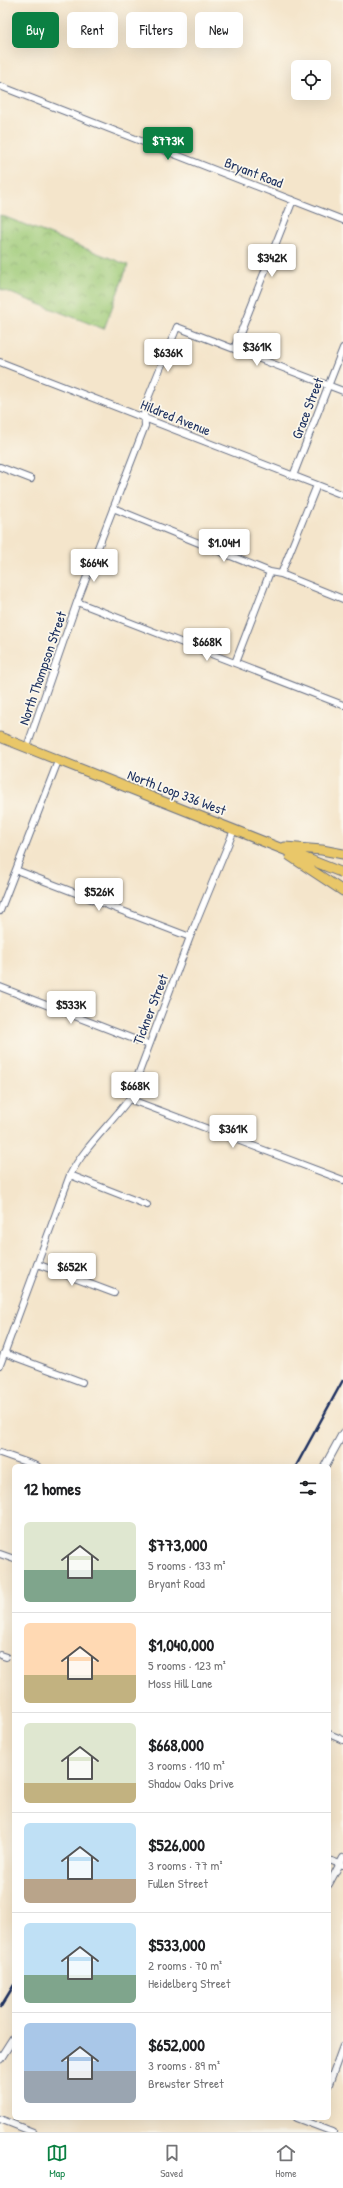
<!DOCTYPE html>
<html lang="en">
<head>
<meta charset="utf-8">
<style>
	body { margin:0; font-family:"Patrick Hand",sans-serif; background:#f2f2f2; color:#202124; height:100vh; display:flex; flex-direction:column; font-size:15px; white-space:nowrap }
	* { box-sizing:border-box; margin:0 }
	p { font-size:13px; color:#757577 }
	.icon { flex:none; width:22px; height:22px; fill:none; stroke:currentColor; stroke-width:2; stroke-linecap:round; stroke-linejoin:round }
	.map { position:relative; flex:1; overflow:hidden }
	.sheet { position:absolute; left:12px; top:1464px; width:319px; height:656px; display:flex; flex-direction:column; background:#fff; border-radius:6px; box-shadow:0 4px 16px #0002 }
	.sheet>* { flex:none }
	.banner { position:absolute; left:12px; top:12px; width:319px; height:36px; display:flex; gap:8px }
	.tools { position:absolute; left:291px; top:60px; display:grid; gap:8px }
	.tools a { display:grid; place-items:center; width:40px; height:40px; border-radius:6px; background:#fff; box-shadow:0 4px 16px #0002; font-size:20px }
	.price { position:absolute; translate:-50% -34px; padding:0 9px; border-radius:4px; background:#fff; color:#222; font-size:13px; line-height:26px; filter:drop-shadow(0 1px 2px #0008) }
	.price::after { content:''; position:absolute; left:50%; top:24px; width:12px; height:9px; margin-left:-6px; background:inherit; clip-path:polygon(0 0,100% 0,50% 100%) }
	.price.selected { background:#0b8043; color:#fff }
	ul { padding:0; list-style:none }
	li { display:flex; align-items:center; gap:12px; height:100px; padding:0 12px }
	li+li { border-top:1px solid #e0e0e0 }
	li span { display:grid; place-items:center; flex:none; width:112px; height:80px; border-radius:6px; color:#555 }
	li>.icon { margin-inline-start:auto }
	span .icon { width:48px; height:48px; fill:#fffc; stroke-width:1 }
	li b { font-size:17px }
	h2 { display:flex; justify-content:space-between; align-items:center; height:48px; padding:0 12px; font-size:17px }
	.tag { padding:0 14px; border-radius:6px; background:#fff; box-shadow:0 4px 16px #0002; font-size:14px; line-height:36px }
	.tag.selected { background:#0b8043; color:#fff }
	.tab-bar { display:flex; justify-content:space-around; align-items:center; height:56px; border-top:1px solid #e0e0e0; background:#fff; font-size:11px; color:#757577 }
	.tab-bar a { display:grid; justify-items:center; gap:2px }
	.tab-bar .selected { color:#0b8043 }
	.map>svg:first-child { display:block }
</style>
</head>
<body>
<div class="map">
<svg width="343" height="2132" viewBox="0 0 343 2132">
	<defs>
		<pattern id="park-crowns" width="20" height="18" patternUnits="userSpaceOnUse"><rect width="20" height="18" fill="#9eca77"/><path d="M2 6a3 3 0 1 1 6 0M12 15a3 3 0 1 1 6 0" fill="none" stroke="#80a465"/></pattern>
	</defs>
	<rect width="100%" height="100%" fill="#fbf7ec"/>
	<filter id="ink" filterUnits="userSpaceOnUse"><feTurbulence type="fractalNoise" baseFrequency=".025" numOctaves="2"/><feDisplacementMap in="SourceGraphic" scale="8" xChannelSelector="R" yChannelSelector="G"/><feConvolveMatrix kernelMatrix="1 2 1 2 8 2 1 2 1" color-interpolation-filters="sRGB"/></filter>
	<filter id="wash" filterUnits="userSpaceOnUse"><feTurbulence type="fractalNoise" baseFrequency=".012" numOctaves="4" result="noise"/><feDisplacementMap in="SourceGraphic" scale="16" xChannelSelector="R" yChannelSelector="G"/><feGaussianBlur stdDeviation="0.9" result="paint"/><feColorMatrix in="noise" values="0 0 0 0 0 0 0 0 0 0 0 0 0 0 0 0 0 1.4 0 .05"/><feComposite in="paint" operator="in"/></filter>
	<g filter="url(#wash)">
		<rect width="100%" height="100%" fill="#f4e5cb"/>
		<path fill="url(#park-crowns)" stroke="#5c7c6a" d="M0,215L128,265L104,329L0,289Z"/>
	</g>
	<g filter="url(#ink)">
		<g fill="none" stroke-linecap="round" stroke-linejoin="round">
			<g stroke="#676f84" stroke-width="8">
				<path id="minor" d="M0,86L343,220
					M234,349L293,200
					M0,362L343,495
					M0,467L31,479
					M293,476L343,348
					M113,508L270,572L281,574L343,599
					M281,574L317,485
					M77,602L343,705
					M235,663L270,572
					M27,747L77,602L145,426L144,408L177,327L343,391
					M16,870L190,937
					M0,911L58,761
					M0,987L149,1045
					M129,1099L343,1180
					M70,1175L147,1205
					M37,1264L114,1293
					M4,1353L82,1382
					M0,1365L70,1175C85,1146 110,1125 129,1099L190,937L234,830
					M0,1453L37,1466
					M0,1554L14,1559
					M0,1655L6,1657
					M329,1734L343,1740
					M329,1860L343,1865
					M329,1884L343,1858
					M329,2084L343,2046
					M296,2118L333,2132
					M0,2119L33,2132"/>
			</g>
			<g stroke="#676f84" stroke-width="9">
				<path id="tertiary" d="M325,1466L343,1433
					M0,2059L14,2037"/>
			</g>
			<g stroke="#676f84" stroke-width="11">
				<path id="primary" d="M0,737L343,873
					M285,847L322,850L343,854
					M290,856L343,891"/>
			</g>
			<use href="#minor" stroke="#fff" stroke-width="6"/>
			<use href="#tertiary" stroke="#fff" stroke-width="7"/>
			<use href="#primary" stroke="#e9c769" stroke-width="9"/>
			<path stroke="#1b2f5e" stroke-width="2.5" d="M296,1466L343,1380
				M0,2008L14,1985"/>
		</g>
	</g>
	<g text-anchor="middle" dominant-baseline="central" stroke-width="3.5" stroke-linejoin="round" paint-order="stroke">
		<g font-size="14" fill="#1b2f5e" stroke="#fbf7ec">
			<text transform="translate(254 172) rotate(21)">Bryant Road</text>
			<text transform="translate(307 408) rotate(-69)">Grace Street</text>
			<text transform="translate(176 417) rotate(22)">Hildred Avenue</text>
			<text transform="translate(42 668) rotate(-71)">North Thompson Street</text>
			<text transform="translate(177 792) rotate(21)">North Loop 336 West</text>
			<text transform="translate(150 1009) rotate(-69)">Tickner Street</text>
		</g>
	</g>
</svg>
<div class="tools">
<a><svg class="icon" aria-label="locate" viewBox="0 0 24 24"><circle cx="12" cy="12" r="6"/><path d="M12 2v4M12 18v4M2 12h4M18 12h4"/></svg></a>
</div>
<b class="price selected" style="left:168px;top:161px">$773K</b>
<b class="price" style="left:272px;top:278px">$342K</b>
<b class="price" style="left:257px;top:367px">$361K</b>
<b class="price" style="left:168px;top:373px">$636K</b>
<b class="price" style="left:224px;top:563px">$1.04M</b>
<b class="price" style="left:94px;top:583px">$664K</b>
<b class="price" style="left:207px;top:662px">$668K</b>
<b class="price" style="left:99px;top:912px">$526K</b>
<b class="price" style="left:71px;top:1025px">$533K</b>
<b class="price" style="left:135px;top:1106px">$668K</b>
<b class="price" style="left:233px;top:1149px">$361K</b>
<b class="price" style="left:72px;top:1287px">$652K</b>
<div class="banner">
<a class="tag selected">Buy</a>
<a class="tag">Rent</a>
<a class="tag">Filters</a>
<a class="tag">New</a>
</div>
<section class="sheet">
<h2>12 homes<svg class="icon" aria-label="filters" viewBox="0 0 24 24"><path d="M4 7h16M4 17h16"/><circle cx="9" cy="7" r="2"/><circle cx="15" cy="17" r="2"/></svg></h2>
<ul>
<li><span style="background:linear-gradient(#dfe7d0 60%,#7fa58c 0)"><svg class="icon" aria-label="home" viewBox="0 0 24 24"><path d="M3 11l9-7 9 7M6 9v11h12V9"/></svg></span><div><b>$773,000</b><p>5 rooms · 133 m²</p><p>Bryant Road</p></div></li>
<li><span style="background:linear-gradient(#ffd9b3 65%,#c2b280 0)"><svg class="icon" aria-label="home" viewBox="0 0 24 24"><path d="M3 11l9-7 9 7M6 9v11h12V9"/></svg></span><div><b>$1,040,000</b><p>5 rooms · 123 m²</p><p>Moss Hill Lane</p></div></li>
<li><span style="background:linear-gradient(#dfe7d0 75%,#c2b280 0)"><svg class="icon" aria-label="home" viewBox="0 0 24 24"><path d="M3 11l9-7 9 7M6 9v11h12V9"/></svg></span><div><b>$668,000</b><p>3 rooms · 110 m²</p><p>Shadow Oaks Drive</p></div></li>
<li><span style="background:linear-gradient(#bfe0f5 70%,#b9a48a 0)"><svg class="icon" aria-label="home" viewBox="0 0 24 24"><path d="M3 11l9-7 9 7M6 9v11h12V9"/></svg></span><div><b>$526,000</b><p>3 rooms · 77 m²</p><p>Fullen Street</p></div></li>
<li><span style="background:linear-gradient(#bfe0f5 65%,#7fa58c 0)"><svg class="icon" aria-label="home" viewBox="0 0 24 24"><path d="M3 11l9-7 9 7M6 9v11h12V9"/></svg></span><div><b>$533,000</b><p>2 rooms · 70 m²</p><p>Heidelberg Street</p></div></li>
<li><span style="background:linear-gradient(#a9c7e8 60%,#9aa5b1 0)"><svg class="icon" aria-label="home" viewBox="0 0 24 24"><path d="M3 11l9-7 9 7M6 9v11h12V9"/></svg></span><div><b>$652,000</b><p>3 rooms · 89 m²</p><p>Brewster Street</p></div></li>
</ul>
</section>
</div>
<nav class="tab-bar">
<a class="selected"><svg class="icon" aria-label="map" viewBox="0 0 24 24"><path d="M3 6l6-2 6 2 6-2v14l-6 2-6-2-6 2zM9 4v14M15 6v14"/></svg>Map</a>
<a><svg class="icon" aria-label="saved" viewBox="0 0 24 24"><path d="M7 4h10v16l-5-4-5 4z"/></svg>Saved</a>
<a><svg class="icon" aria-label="home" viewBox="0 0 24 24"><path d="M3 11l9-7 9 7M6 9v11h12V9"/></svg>Home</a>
</nav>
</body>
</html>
